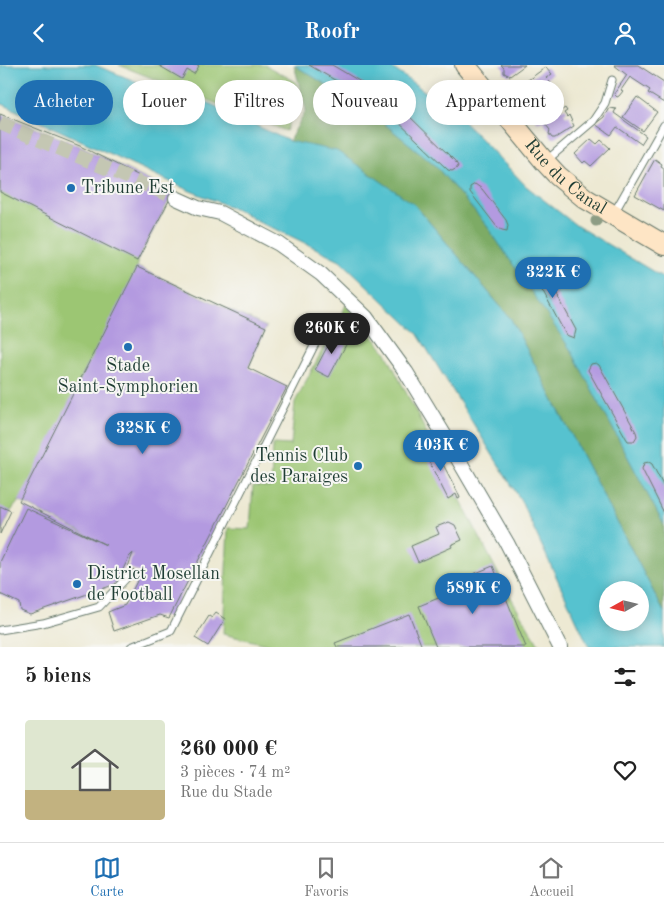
<!DOCTYPE html>
<html lang="fr">
<head>
<meta charset="utf-8">
<style>
	body { margin:0; font-family:"Old Standard TT",serif; background:#f2f2f2; color:#222; height:100vh; display:flex; flex-direction:column; font-size:19px; white-space:nowrap }
	* { box-sizing:border-box; margin:0 }
	p { font-size:16px; color:#767676 }
	.icon { flex:none; width:28px; height:28px; fill:none; stroke:currentColor; stroke-width:2; stroke-linecap:round; stroke-linejoin:round }
	.map { position:relative; height:582px; overflow:hidden }
	.side { display:flex; flex-direction:column; background:#fff; flex:1 }
	.side>* { flex:none }
	.top-card { position:absolute; left:15px; top:15px; width:635px; height:45px; display:flex; gap:10px }
	.needle { width:32px; rotate:262deg }
	.controls { position:absolute; left:599px; top:516px; display:grid; gap:10px }
	.controls a { display:grid; place-items:center; width:50px; height:50px; border-radius:50%; background:#fff; box-shadow:0 2px 12px #0003; font-size:25px }
	.price { position:absolute; translate:-50% -42px; padding:0 11px; border-radius:18px; background:#1f6fb2; color:#fff; font-size:16px; line-height:32px; filter:drop-shadow(0 1px 2px #0008) }
	.price::after { content:''; position:absolute; left:50%; top:30px; width:15px; height:11px; margin-left:-8px; background:inherit; clip-path:polygon(0 0,100% 0,50% 100%) }
	.price.selected { background:#222; color:#fff }
	ul { padding:0; list-style:none }
	li { display:flex; align-items:center; gap:15px; height:125px; padding:0 25px }
	li span { display:grid; place-items:center; flex:none; width:140px; height:100px; border-radius:5px; color:#555 }
	li>.icon { margin-inline-start:auto }
	span .icon { width:60px; height:60px; fill:#fffc; stroke-width:1 }
	li b { font-size:21px }
	h2 { display:flex; justify-content:space-between; align-items:center; height:60px; padding:0 25px; font-size:21px }
	.chip { padding:0 18px; border-radius:22px; background:#fff; box-shadow:0 2px 12px #0003; font-size:18px; line-height:45px }
	.chip.selected { background:#1f6fb2; color:#fff }
	header { display:flex; justify-content:space-between; align-items:center; height:65px; padding:0 25px; background:#1f6fb2; color:#fff; font-size:22px; font-weight:600 }
	.tab-bar { display:flex; justify-content:space-around; align-items:center; height:70px; border-top:1px solid #e0e0e0; background:#fff; font-size:14px; color:#767676 }
	.tab-bar a { display:grid; justify-items:center; gap:2px }
	.tab-bar .selected { color:#1f6fb2 }
	.map>svg:first-child { display:block }
</style>
</head>
<body>
<header><svg class="icon" aria-label="back" viewBox="0 0 24 24"><path d="M15 5l-7 7 7 7"/></svg>Roofr<svg class="icon" aria-label="person" viewBox="0 0 24 24"><circle cx="12" cy="8" r="4"/><path d="M4 21q1-7 8-7t8 7"/></svg></header>
<div class="map">
<svg width="664" height="582" viewBox="0 0 664 582">
	<rect width="100%" height="100%" fill="#f6f6f2"/>
	<filter id="ink" filterUnits="userSpaceOnUse"><feTurbulence type="fractalNoise" baseFrequency=".02" numOctaves="2"/><feDisplacementMap in="SourceGraphic" scale="10" xChannelSelector="R" yChannelSelector="G"/><feConvolveMatrix kernelMatrix="1 2 1 2 8 2 1 2 1" color-interpolation-filters="sRGB"/></filter>
	<filter id="wash" filterUnits="userSpaceOnUse"><feTurbulence type="fractalNoise" baseFrequency=".0096" numOctaves="4" result="noise"/><feDisplacementMap in="SourceGraphic" scale="20" xChannelSelector="R" yChannelSelector="G"/><feGaussianBlur stdDeviation="1.12" result="paint"/><feColorMatrix in="noise" values="0 0 0 0 0 0 0 0 0 0 0 0 0 0 0 0 0 1.4 0 .05"/><feComposite in="paint" operator="in"/></filter>
	<g filter="url(#wash)">
		<rect width="100%" height="100%" fill="#ede9d3"/>
		<path fill="#9cc673" stroke="#5e8254" d="M119,0H265L296,17L300,33L286,66Z
			M0,49L80,81L173,128L137,196V202L266,262L247,305L133,488L129,492L19,436L11,446L0,469Z
			M346,240L385,286L506,524L540,582H278L223,569L228,463L250,464L253,421L271,422L273,379L291,380L295,337Z"/>
		<path fill="#7dab65" stroke="#4e744c" d="M294,0L366,44L434,99L487,161L534,229L572,287L664,460V547L511,254L414,139L289,76L306,45Z"/>
		<path fill="#56c2cf" stroke="#3a8082" fill-rule="evenodd" d="M0,0H95L170,30L175,22L289,76L337,86L414,139L511,254L664,547V582H589L520,434L417,268L340,195L278,165L265,160L241,146L188,125L0,38ZM608,525H640V558H608Z
			M294,0H388L458,50L526,121L577,161L664,213V460L572,287L487,161L434,99L366,44Z"/>
		<g id="blocks">
			<path fill="#b39ae0" d="M158,0H198L199,1L194,9L187,5L182,14Z
				M309,0H332L361,17L364,20L363,24L361,28H357Z
				M501,0H525L510,11L504,8V3Z
				M614,0H638L664,17V38L648,28L650,25L630,12L621,25L623,26L619,31L617,32L614,29L627,10Z
				M546,2L552,9L546,13L551,18L544,23L551,31L549,32L555,40L557,38L562,45L565,43L567,46L564,48L567,52L569,50L574,61L555,73H552L549,69L550,65L542,55L538,57L533,51L528,44L531,41L527,36L525,37L522,33L523,30L517,23Z
				M637,32L657,47L643,66L623,52Z
				M394,41H399L455,96L458,101L457,103L452,106L448,105L391,50L390,46Z
				M609,43L616,44L614,48L646,71L641,79L617,62L611,70L595,59L604,52Z
				M0,49L80,81L173,128L137,196L0,127Z
				M591,74L597,79L601,75L610,83L591,101L585,96L583,98L575,89Z
				M655,94L662,99L661,101L664,103V146L635,130Z
				M475,119L482,124L506,155L508,160L507,166L502,165L497,162L470,127V122Z
				M534,195L540,198L576,265L574,273L566,270L530,203V198Z
				M137,202L266,262L248,303L287,322L169,553L160,550L114,566L108,547L125,540L141,508L128,502L133,488L129,492L116,519L30,549L20,545L19,538L0,529V497L26,443L106,480L19,436Z
				M335,267L349,274L329,312L315,305Z
				M596,298L599,300L636,367L637,371L634,376H628L626,373L588,305L591,299Z
				M433,380L458,428L460,433L458,434L456,429L448,434L423,385Z
				M649,397L652,399L664,422V448L642,404L644,398Z
				M0,441L11,446L0,469Z
				M449,457L455,460L462,475L451,480L452,482L418,497L411,481L439,469L436,462Z
				M493,501L526,582H436L419,541L458,525L454,517Z
				M216,548L225,554L208,581L195,573L209,551L212,553Z
				M409,549L422,582H337L335,578Z"/>
		</g>
	</g>
	<g filter="url(#ink)">
		<use href="#blocks" fill-opacity="0" stroke="#67796c" stroke-width="1"/>
		<g fill="none" stroke-linecap="round" stroke-linejoin="round">
			<path stroke="#c4c7b3" stroke-width="14" stroke-dasharray="14 7" stroke-linecap="butt" d="M0,58L176,133"/>
			<g stroke="#67796c" stroke-width="9">
				<path id="lane" d="M547,95L593,56L605,38L612,15
					M614,148L664,60
					M0,565L43,558L99,542L130,509
					M131,582L171,566L323,263"/>
			</g>
			<g stroke="#67796c" stroke-width="16">
				<path id="street" d="M176,133L198,143L220,148L279,179L321,209L366,252L406,307L443,368L507,478L560,582"/>
			</g>
			<g stroke="#67796c" stroke-width="22">
				<g id="secondary">
					<path id="s1" d="M465,0L545,97L558,111L586,134L664,180"/>
				</g>
			</g>
			<use href="#lane" stroke="#fff" stroke-width="7"/>
			<use href="#street" stroke="#fff" stroke-width="14"/>
			<use href="#secondary" stroke="#fee5c5" stroke-width="20"/>
		</g>
		<circle fill="#8d9d84" cx="596" cy="156" r="5.5"/>
	</g>
	<g fill="#1f6fb2" stroke="#f6f6f2" stroke-width="2">
		<circle cx="71" cy="123" r="5"/>
		<circle cx="128" cy="282" r="5"/>
		<circle cx="358" cy="401" r="5"/>
		<circle cx="77" cy="519" r="5"/>
	</g>
	<g text-anchor="middle" dominant-baseline="central" stroke-width="4" stroke-linejoin="round" paint-order="stroke">
		<g font-size="18" fill="#1f3d34" stroke="#f6f6f2">
			<text stroke="none"><textPath href="#s1" startOffset="151">Rue du Canal</textPath></text>
		</g>
		<g font-size="18" fill="#1f3d34" stroke="#f6f6f2" text-anchor="start">
			<text x="81" y="123">Tribune Est</text>
			<text x="128" y="301" text-anchor="middle">Stade<tspan x="128" dy="21">Saint-Symphorien</tspan></text>
			<text x="348" y="391" text-anchor="end">Tennis Club<tspan x="348" dy="21">des Paraiges</tspan></text>
			<text x="87" y="509">District Mosellan<tspan x="87" dy="21">de Football</tspan></text>
		</g>
	</g>
</svg>
<div class="controls">
<a><svg class="needle" viewBox="-14 -14 28 28"><path d="M0-13l5 13h-10z" fill="#e53935"/><path d="M0 13l5-13h-10z" fill="#767676"/></svg></a>
</div>
<b class="price" style="left:553px;top:234px">322K €</b>
<b class="price selected" style="left:332px;top:290px">260K €</b>
<b class="price" style="left:143px;top:390px">328K €</b>
<b class="price" style="left:441px;top:407px">403K €</b>
<b class="price" style="left:473px;top:550px">589K €</b>
<div class="top-card">
<a class="chip selected">Acheter</a>
<a class="chip">Louer</a>
<a class="chip">Filtres</a>
<a class="chip">Nouveau</a>
<a class="chip">Appartement</a>
</div>
</div>
<section class="side">
<h2>5 biens<svg class="icon" aria-label="filters" viewBox="0 0 24 24"><path d="M4 7h16M4 17h16"/><circle cx="9" cy="7" r="2"/><circle cx="15" cy="17" r="2"/></svg></h2>
<ul>
<li><span style="background:linear-gradient(#dfe7d0 70%,#c2b280 0)"><svg class="icon" aria-label="home" viewBox="0 0 24 24"><path d="M3 11l9-7 9 7M6 9v11h12V9"/></svg></span><div><b>260 000 €</b><p>3 pièces · 74 m²</p><p>Rue du Stade</p></div><svg class="icon" aria-label="heart" viewBox="0 0 24 24"><path d="M12 20l-8-8c-3-5 5-10 8-4 3-6 11-1 8 4z"/></svg></li>
</ul>
</section>
<nav class="tab-bar">
<a class="selected"><svg class="icon" aria-label="map" viewBox="0 0 24 24"><path d="M3 6l6-2 6 2 6-2v14l-6 2-6-2-6 2zM9 4v14M15 6v14"/></svg>Carte</a>
<a><svg class="icon" aria-label="saved" viewBox="0 0 24 24"><path d="M7 4h10v16l-5-4-5 4z"/></svg>Favoris</a>
<a><svg class="icon" aria-label="home" viewBox="0 0 24 24"><path d="M3 11l9-7 9 7M6 9v11h12V9"/></svg>Accueil</a>
</nav>
</body>
</html>
